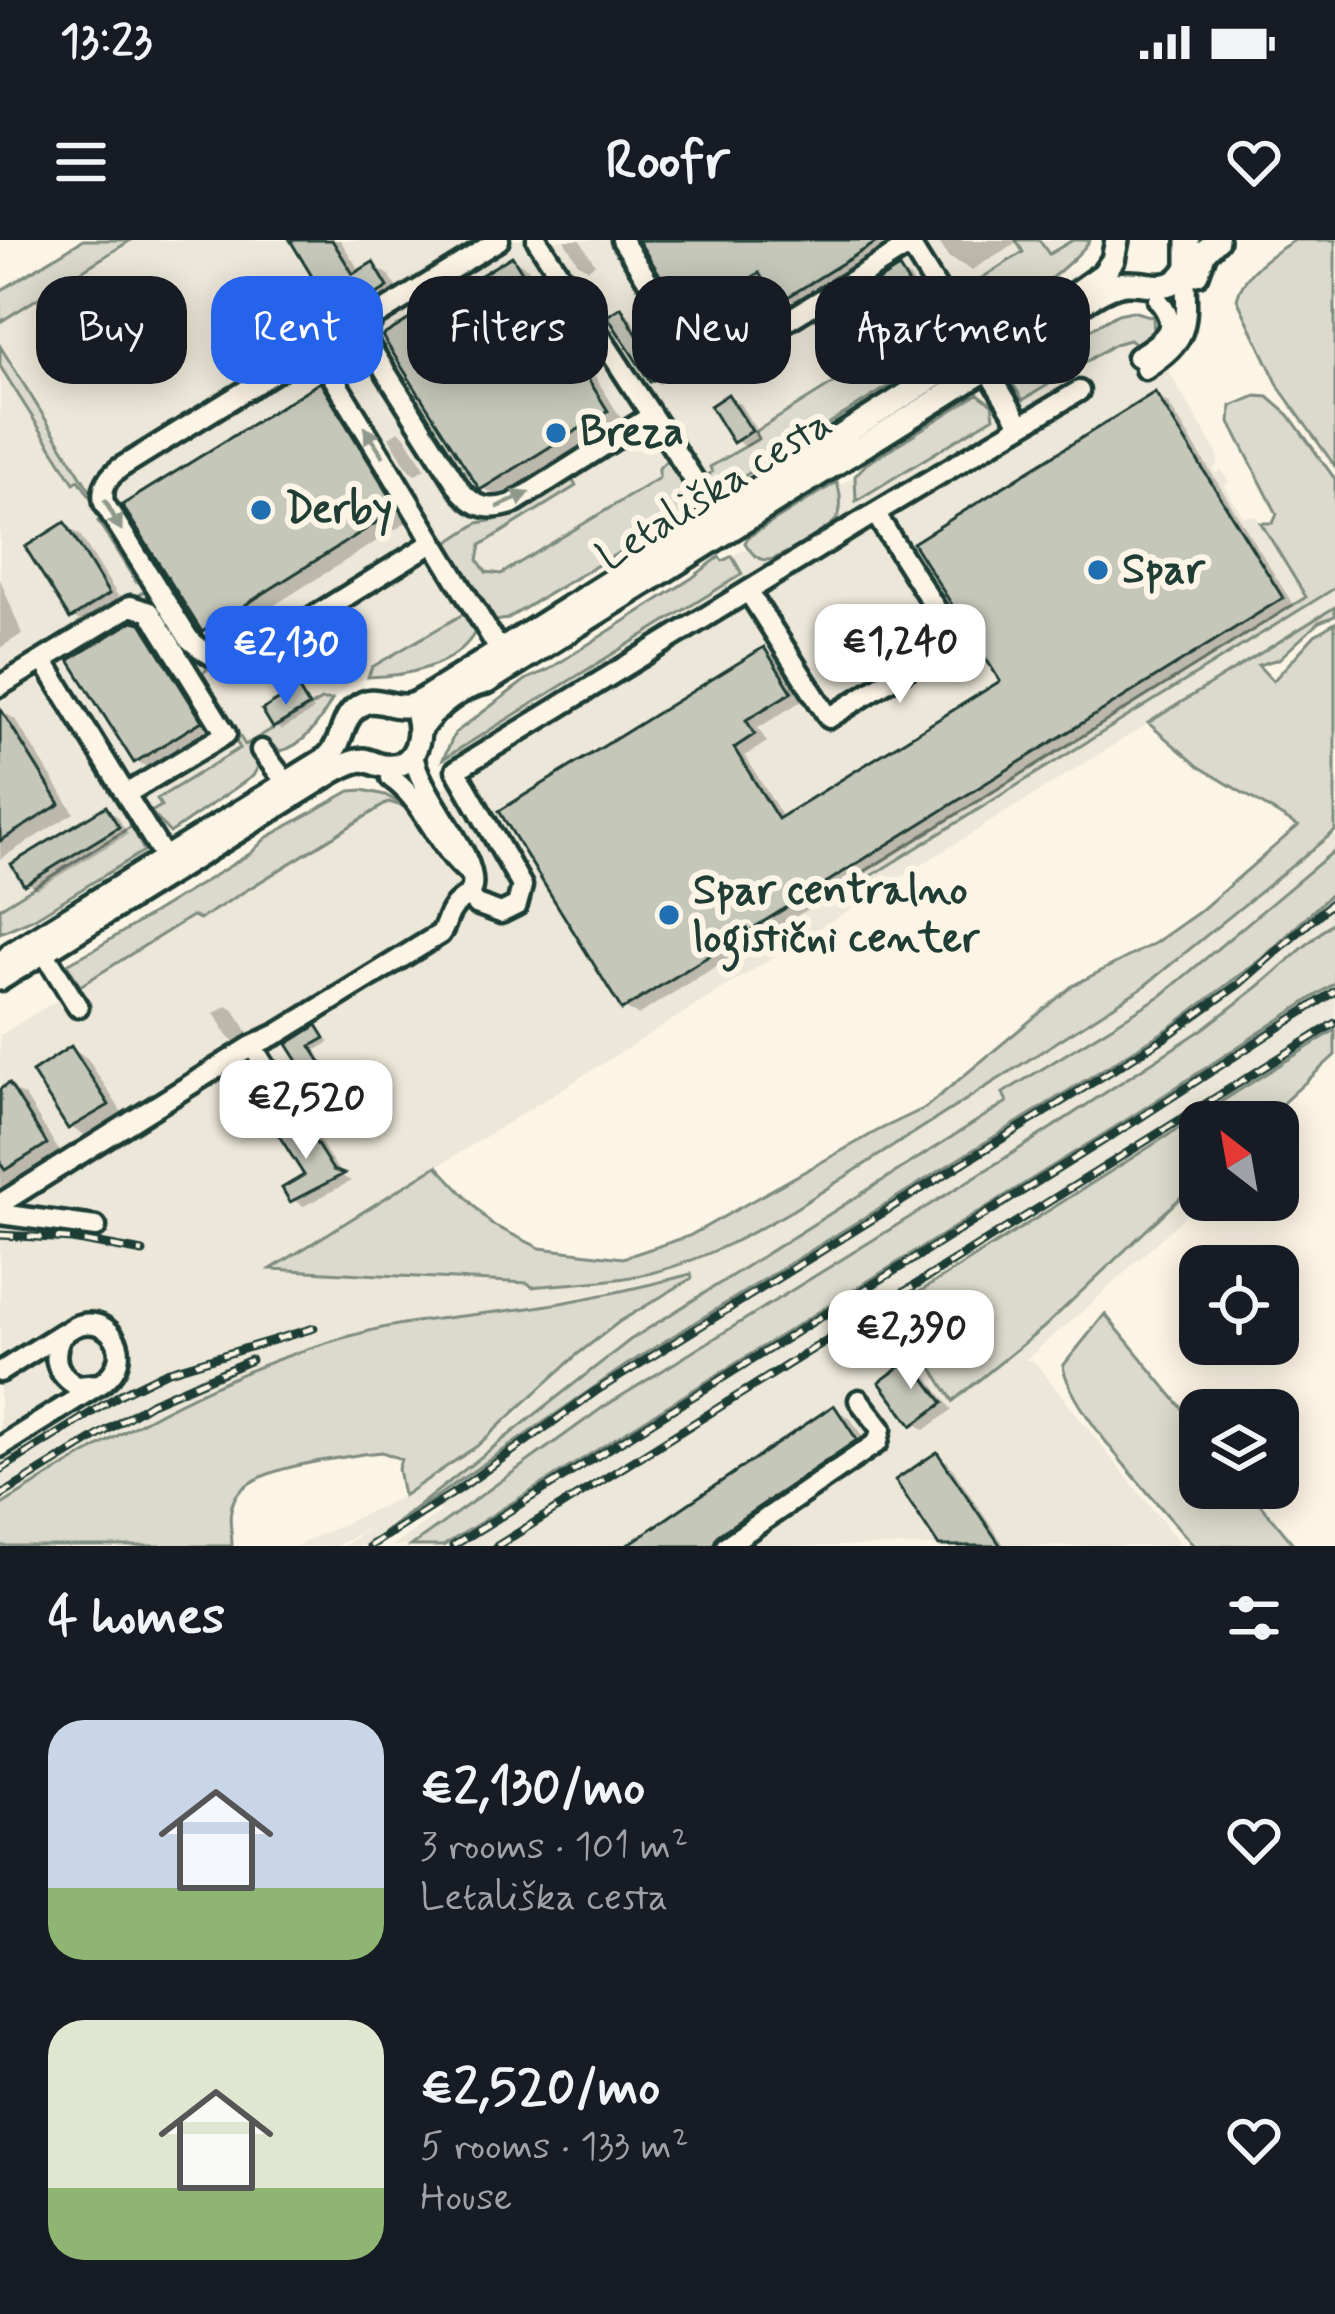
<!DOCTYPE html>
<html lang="en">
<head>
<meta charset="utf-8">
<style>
	body { margin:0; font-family:Mynerve,sans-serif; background:#242831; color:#f1f3f6; height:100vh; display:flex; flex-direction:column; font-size:45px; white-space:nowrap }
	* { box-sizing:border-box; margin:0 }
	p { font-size:39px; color:#9ea1a6 }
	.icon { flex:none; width:66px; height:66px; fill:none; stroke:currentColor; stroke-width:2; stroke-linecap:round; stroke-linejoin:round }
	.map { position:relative; height:1306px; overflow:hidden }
	.panel { display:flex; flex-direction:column; background:#171b24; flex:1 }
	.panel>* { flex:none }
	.top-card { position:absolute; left:36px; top:36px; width:1263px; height:108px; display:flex; gap:24px }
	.needle { width:78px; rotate:329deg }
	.controls { position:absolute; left:1179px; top:861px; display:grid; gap:24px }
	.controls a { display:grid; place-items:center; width:120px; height:120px; border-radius:24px; background:#171b24; box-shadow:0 6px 30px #0003; font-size:60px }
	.price { position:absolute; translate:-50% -102px; padding:0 27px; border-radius:24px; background:#fff; color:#222; font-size:39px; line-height:78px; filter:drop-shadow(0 3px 6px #0008) }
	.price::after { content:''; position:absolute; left:50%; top:72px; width:36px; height:27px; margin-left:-18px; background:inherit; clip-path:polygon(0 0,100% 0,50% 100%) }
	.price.active { background:#2563eb; color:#fff }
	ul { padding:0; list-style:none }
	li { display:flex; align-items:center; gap:36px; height:300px; padding:0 48px }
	li span { display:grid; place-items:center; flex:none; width:336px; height:240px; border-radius:36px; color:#555 }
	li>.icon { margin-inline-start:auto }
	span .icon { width:144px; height:144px; fill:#fffc; stroke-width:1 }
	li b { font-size:51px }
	h2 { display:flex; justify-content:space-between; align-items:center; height:144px; padding:0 48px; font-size:51px }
	.pill { padding:0 42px; border-radius:36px; background:#171b24; box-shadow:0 6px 30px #0003; font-size:42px; line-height:108px }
	.pill.active { background:#2563eb; color:#fff }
	.status { display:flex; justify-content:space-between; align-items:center; height:84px; padding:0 60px; background:#171b24; direction:ltr }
	.status svg { height:33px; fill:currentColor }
	header { display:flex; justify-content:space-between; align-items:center; height:156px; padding:0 48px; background:#171b24; font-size:54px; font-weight:700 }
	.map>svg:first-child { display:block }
</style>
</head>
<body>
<div class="status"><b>13:23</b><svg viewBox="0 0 49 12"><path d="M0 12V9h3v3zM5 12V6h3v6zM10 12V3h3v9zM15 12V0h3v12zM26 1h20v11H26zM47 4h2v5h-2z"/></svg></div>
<header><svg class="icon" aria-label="menu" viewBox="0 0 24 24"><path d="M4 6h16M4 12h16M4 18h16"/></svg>Roofr<svg class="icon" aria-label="heart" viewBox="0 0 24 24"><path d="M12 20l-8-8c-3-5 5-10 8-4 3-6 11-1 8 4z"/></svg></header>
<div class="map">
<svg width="1335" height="1306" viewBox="0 0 1335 1306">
	<rect width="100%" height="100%" fill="#fcf5e5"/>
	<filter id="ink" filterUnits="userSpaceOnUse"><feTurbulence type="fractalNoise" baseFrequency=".00833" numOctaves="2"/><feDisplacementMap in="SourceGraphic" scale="24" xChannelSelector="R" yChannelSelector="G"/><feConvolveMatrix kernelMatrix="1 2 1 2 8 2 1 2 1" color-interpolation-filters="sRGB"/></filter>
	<g filter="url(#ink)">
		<path fill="#ece7d8" d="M131,0H1073L969,66L972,71L966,75L974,86L950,102L938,104L925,86L756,192L759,198L711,227L708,236L716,249L699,260L673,221L662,223L659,237L501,334L485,365L495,380L475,392L466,377L368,437L350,444L332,460H320L254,501L248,512L152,572L168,596L144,611L131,586L0,667V82Z
			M1127,101L1165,125L1218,215V224L1213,229L1216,233L1221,230L1229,242L1224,246L1243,276H1256L1306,357L831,652L834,658L1335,348V367L273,1029L472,1039L528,1043L533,1047L653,1032L693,1020L737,1002L793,970L1143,747L1335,591V610L1162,755L1003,854L1008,862L630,1100L383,1292L445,1253L625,1126L1171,787L1265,716L1335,650V680L1259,747L1203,789L1002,920L602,1168L411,1306H392L440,1272L438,1268L377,1306H344L370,1287L337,1306H296L403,1256L454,1224L514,1176L579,1113L620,1082L692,1038L691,1034L529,1067L430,1079L328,1103L214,1144L176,1162L122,1190L0,1266V795L57,760L46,740L67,726L81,746L381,557L408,571L448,546L443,519L741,335L732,316L747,308L761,319L774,320L831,285L840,269L839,245L855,236L857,262L994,177L993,168L986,158L1011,141L1023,159L1116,103Z
			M1335,743V790L1085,949L1124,1009L1200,939L1202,960L1091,1064L1025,1120H1033L1182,1306H443L1128,879Z"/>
		<path fill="#dcdacc" stroke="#7e8c80" stroke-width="3" d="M83,0H131L0,82V51Z
			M1016,0H1039L1049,14L1073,0H1090C1077,22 997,83 974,86L966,75L971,72L969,66L973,63L963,50L1023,12Z
			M1295,0H1335V226L1280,149L1237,59C1244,31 1272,14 1295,0Z
			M1132,71L1153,77L1154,94L1136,105L1129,100L1115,104L1023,160L1011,141L1012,134L1118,74Z
			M925,86L940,107L934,118L722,250L716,249L708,235L712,232L710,227L758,199L755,192Z
			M0,106L133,320L141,339L136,342L98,281L103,277L79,240L74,243L0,126Z
			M978,154L992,164L994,177L856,261L855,236L866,224Z
			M1256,156L1268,157L1289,175L1335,239V348L834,659L830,653L1306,357L1261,283H1273L1277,274L1230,182L1231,166Z
			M368,178L446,304L478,283L495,280L569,234L576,246L481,305L478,320L486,332L501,334L659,238V228L666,221H673L699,260L693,268C632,306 569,341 507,379L496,381L482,367V361L479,362Z
			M837,242C840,252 843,269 836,280C829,289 778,320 768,320C756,320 751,312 745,303L748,297Z
			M732,316L742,334L443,519L455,493L527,439L548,430L692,338L719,317L723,321Z
			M148,349L183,404L208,429L201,434L245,505L321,460H332C320,482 304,506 280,511L269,503L257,505L249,512L259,525L253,536L170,593L151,572L161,566L157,559L240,508L152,364L138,355Z
			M1335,367V376L1319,382L1279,419L1258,425L1273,441L1315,395L1335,383V591L1143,747L793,970C749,995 705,1019 655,1032C615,1042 573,1043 532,1047L528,1043L271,1029L437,926L491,984L540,1008L623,1018L689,996L879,890L925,868L1072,746L1155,703L1199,672L1298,586L1198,526L1148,483Z
			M465,373L475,392C456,427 405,436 368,437L372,427Z
			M363,550L385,555L411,569L389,562L200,679L192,676L80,746L67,724L95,709L251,613L266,598L350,551Z
			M132,586L144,611L33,679L0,693V668Z
			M1335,610V650L1265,716L1171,787L625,1126L384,1293L630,1100L1007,862L1003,853L1162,755Z
			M1335,680V743L1128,879L443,1306H411L602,1168L1002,920L1203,789L1259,746Z
			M1335,790V815L1262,882H1200V939L1043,1088L953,1161L894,1068Z
			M691,1034L692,1038L619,1082L579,1113L477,1206L403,1256L398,1229L401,1219L382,1212L363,1214C331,1220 248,1227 234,1260C227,1275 232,1290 232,1306H0V1266C118,1192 236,1123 373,1090C425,1078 477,1075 529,1068C583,1060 638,1048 691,1034Z
			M1105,1074L1200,1190V1248H1247L1295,1306H1194C1161,1266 1071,1173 1063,1126Z"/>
		<path fill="#0003" d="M293,0H340L361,33L373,26L389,35L402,57L350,89L334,80L326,54Z
			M564,0H580L595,24L588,29L578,23Z
			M642,0H881L889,12L800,67L770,44L705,85L690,76Z
			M938,0H1020L972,30L948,17Z
			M512,19L528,28L622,180L498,257L483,248Z
			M899,31L910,38L919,53L865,86L854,79Z
			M621,70L628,74L650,109L647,111L666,141L659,144L652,140Z
			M320,145L336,154L412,279L220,399L204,390Z
			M1155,155L1168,163L1294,366L638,775L624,768L764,410L777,418L803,460L758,488L767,502L745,516L784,579L1004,442Z
			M728,157L740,164L761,198L747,207L736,201Z
			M398,191L404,195L425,228L416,234L409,230L389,197Z
			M65,286L80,295L123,364L88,386L72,376Z
			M0,339L22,394L0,408Z
			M140,386L157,396L216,491L152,530L136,521Z
			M298,452L314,470L282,490L275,486Z
			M0,470L15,479L74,573L0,619Z
			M106,569L117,576L128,594L37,649L26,642Z
			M227,766L234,770L249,794L236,802L229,798L214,773Z
			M317,789L330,802L316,810L329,832L317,839L310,835L291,805Z
			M71,809L87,818L123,874L86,896L70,887Z
			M9,847L25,856L61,914L0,950V853Z
			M301,882L312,889L342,936L351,941L304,966L292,959L308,936Z
			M911,1123L922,1129L952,1170L925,1190L914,1183Z
			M834,1169L850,1178L871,1209L733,1306H631Z
			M937,1216L948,1222L1005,1306H943L899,1241Z"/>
		<path fill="#c5c7b9" stroke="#1f3d34" stroke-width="3" d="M290,0H332L353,34L373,22L388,47L332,82L316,57L322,53Z
			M638,0H880L783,60L772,43L767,46L759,33L687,78Z
			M512,16L608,171L480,250L382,96Z
			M899,28L910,46L852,82L841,64Z
			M621,67L661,136L650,142L607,76Z
			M320,142L398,269L202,392L122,265Z
			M1155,152L1283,358L622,770L499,571L764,407L792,452L746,480L755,494L734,508L778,579L1000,441L913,303Z
			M728,154L752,191L733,203L710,166Z
			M65,282L109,354L70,379L25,307Z
			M133,381L141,383L202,481L134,523L69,420Z
			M298,448L309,466L273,488L262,470Z
			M0,468L60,564L0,601Z
			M106,566L119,587L24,645L11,624Z
			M317,785L325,798L311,806L324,827L308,837L287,804Z
			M71,806L109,865L68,889L32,832Z
			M9,843L47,904L5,930L0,923V849Z
			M301,879L333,930L344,934L290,962L282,948L304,935L278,894Z
			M911,1119L943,1163L912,1186L879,1142Z
			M834,1165L857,1200L718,1295L713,1306H626Z
			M937,1212L977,1271L1001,1306H939L895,1240Z"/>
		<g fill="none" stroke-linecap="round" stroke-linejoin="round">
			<g stroke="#1f3d34" stroke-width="27">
				<path id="minor" d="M499,0L374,77L365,94L368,104L461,251C476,268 490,271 512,264L651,176
					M537,0L717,275
					M622,0L695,115L711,123L727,118L910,5
					M907,0L977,113
					M1137,117C1162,100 1183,90 1158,60
					M986,128L1021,185
					M1145,129C1191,99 1187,85 1185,32
					M432,303L245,419C220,423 207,415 189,399L104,263C101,247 107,238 120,228L303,115L313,114L323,121L497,406
					M748,351L875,273
					M43,420L165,618
					M0,446L131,366L150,372L226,494L126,554
					M261,510L282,537
					M391,538C426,562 436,607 469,633
					M468,655L476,664L501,673L517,665L522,646L456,530L748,351L829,478L955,399L875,273L1079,151
					M45,714L78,767
					M252,806L266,828
					M0,964L252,806L279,793L440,694C447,685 446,677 453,668C458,660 470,657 472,647C478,614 419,555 413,514
					M0,974L96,987
					M0,1132L62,1093
					M0,1207L100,1144C146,1113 98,1058 61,1097C51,1117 57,1135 77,1146L100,1144
					M726,1306L878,1202L881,1189L859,1160"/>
			</g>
			<g stroke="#1f3d34" stroke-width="30">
				<path id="major" d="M1197,34L1205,12L1217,0
					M420,489C436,467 460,447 487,442L1059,84C1072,68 1106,44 1127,43C1153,42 1171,56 1188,27V0
					M0,726L11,714L327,518C344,502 340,481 356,468C372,454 385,466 403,466C413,467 422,460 430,455L1042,69L1062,63L1103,34L1113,20L1117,0
					M0,739L334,531C344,526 353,520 364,520C370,521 377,525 384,526C414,530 423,500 417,476"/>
			</g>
			<use href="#minor" stroke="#fcf5e5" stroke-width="18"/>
			<use href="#major" stroke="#fcf5e5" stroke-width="21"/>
			<g stroke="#1f3d34" stroke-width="9">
				<path id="rail" d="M0,995L72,999L143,1012
					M0,1230L121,1154L166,1132L314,1088
					M0,1256L151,1163L251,1120
					M370,1306L458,1250L596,1151L1164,798L1239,744L1335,660
					M453,1306L1138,879L1335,751
					M497,1306L1335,783"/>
			</g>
			<use href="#rail" stroke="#fcf5e5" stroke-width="4.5" stroke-dasharray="14" stroke-linecap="butt"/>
		</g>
		<defs><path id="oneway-solid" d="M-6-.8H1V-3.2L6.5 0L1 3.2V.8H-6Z" transform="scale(3)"/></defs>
		<g fill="#8e998c">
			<use href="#oneway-solid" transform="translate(374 202) rotate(-122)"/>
			<use href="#oneway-solid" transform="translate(513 260) rotate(-24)"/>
			<use href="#oneway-solid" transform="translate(113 275) rotate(61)"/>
		</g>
	</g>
	<g fill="#1f6fb2" stroke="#fcf5e5" stroke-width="4.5">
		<circle cx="556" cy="193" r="12"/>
		<circle cx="261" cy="270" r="12"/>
		<circle cx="1098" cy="330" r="12"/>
		<circle cx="669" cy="675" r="12"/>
	</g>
	<g text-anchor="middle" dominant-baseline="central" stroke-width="12" stroke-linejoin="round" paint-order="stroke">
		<g font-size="42" font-weight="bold" fill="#1f3d34" stroke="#fcf5e5" text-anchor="start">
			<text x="580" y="193">Breza</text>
			<text x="285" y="270">Derby</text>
			<text x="1122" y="330">Spar</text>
			<text x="693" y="651">Spar centralno<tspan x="693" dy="48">logistični center</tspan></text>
		</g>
		<g font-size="42" fill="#1f3d34" stroke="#fcf5e5">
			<text transform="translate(715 251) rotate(-32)">Letališka cesta</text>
		</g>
	</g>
</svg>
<div class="controls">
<a><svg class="needle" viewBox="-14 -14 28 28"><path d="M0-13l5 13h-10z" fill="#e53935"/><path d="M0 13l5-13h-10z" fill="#9ea1a6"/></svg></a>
<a><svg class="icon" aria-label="locate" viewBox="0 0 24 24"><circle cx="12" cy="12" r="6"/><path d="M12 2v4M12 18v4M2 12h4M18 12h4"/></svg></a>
<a><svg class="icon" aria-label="layers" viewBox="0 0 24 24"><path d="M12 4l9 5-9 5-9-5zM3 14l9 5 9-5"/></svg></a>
</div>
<b class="price" style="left:900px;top:466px">€1,240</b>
<b class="price active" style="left:286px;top:468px">€2,130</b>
<b class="price" style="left:306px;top:922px">€2,520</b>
<b class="price" style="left:911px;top:1152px">€2,390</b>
<div class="top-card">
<a class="pill">Buy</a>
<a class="pill active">Rent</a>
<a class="pill">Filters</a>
<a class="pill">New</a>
<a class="pill">Apartment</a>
</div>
</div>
<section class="panel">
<h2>4 homes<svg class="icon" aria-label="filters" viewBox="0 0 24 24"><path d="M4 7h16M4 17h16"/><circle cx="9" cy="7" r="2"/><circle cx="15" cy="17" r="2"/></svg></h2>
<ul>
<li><span style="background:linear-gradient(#c9d6e8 70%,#8fb573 0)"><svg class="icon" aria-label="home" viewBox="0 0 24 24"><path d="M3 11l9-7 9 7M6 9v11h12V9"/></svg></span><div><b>€2,130/mo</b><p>3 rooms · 101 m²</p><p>Letališka cesta</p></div><svg class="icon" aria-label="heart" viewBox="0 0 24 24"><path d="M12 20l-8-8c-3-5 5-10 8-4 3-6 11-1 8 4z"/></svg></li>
<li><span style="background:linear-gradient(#dfe7d0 70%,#8fb573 0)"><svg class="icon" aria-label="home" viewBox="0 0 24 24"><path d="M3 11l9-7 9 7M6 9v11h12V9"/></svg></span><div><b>€2,520/mo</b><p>5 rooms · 133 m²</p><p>House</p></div><svg class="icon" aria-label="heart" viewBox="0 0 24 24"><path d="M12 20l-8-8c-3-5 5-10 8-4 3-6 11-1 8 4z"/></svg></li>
</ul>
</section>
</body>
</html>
